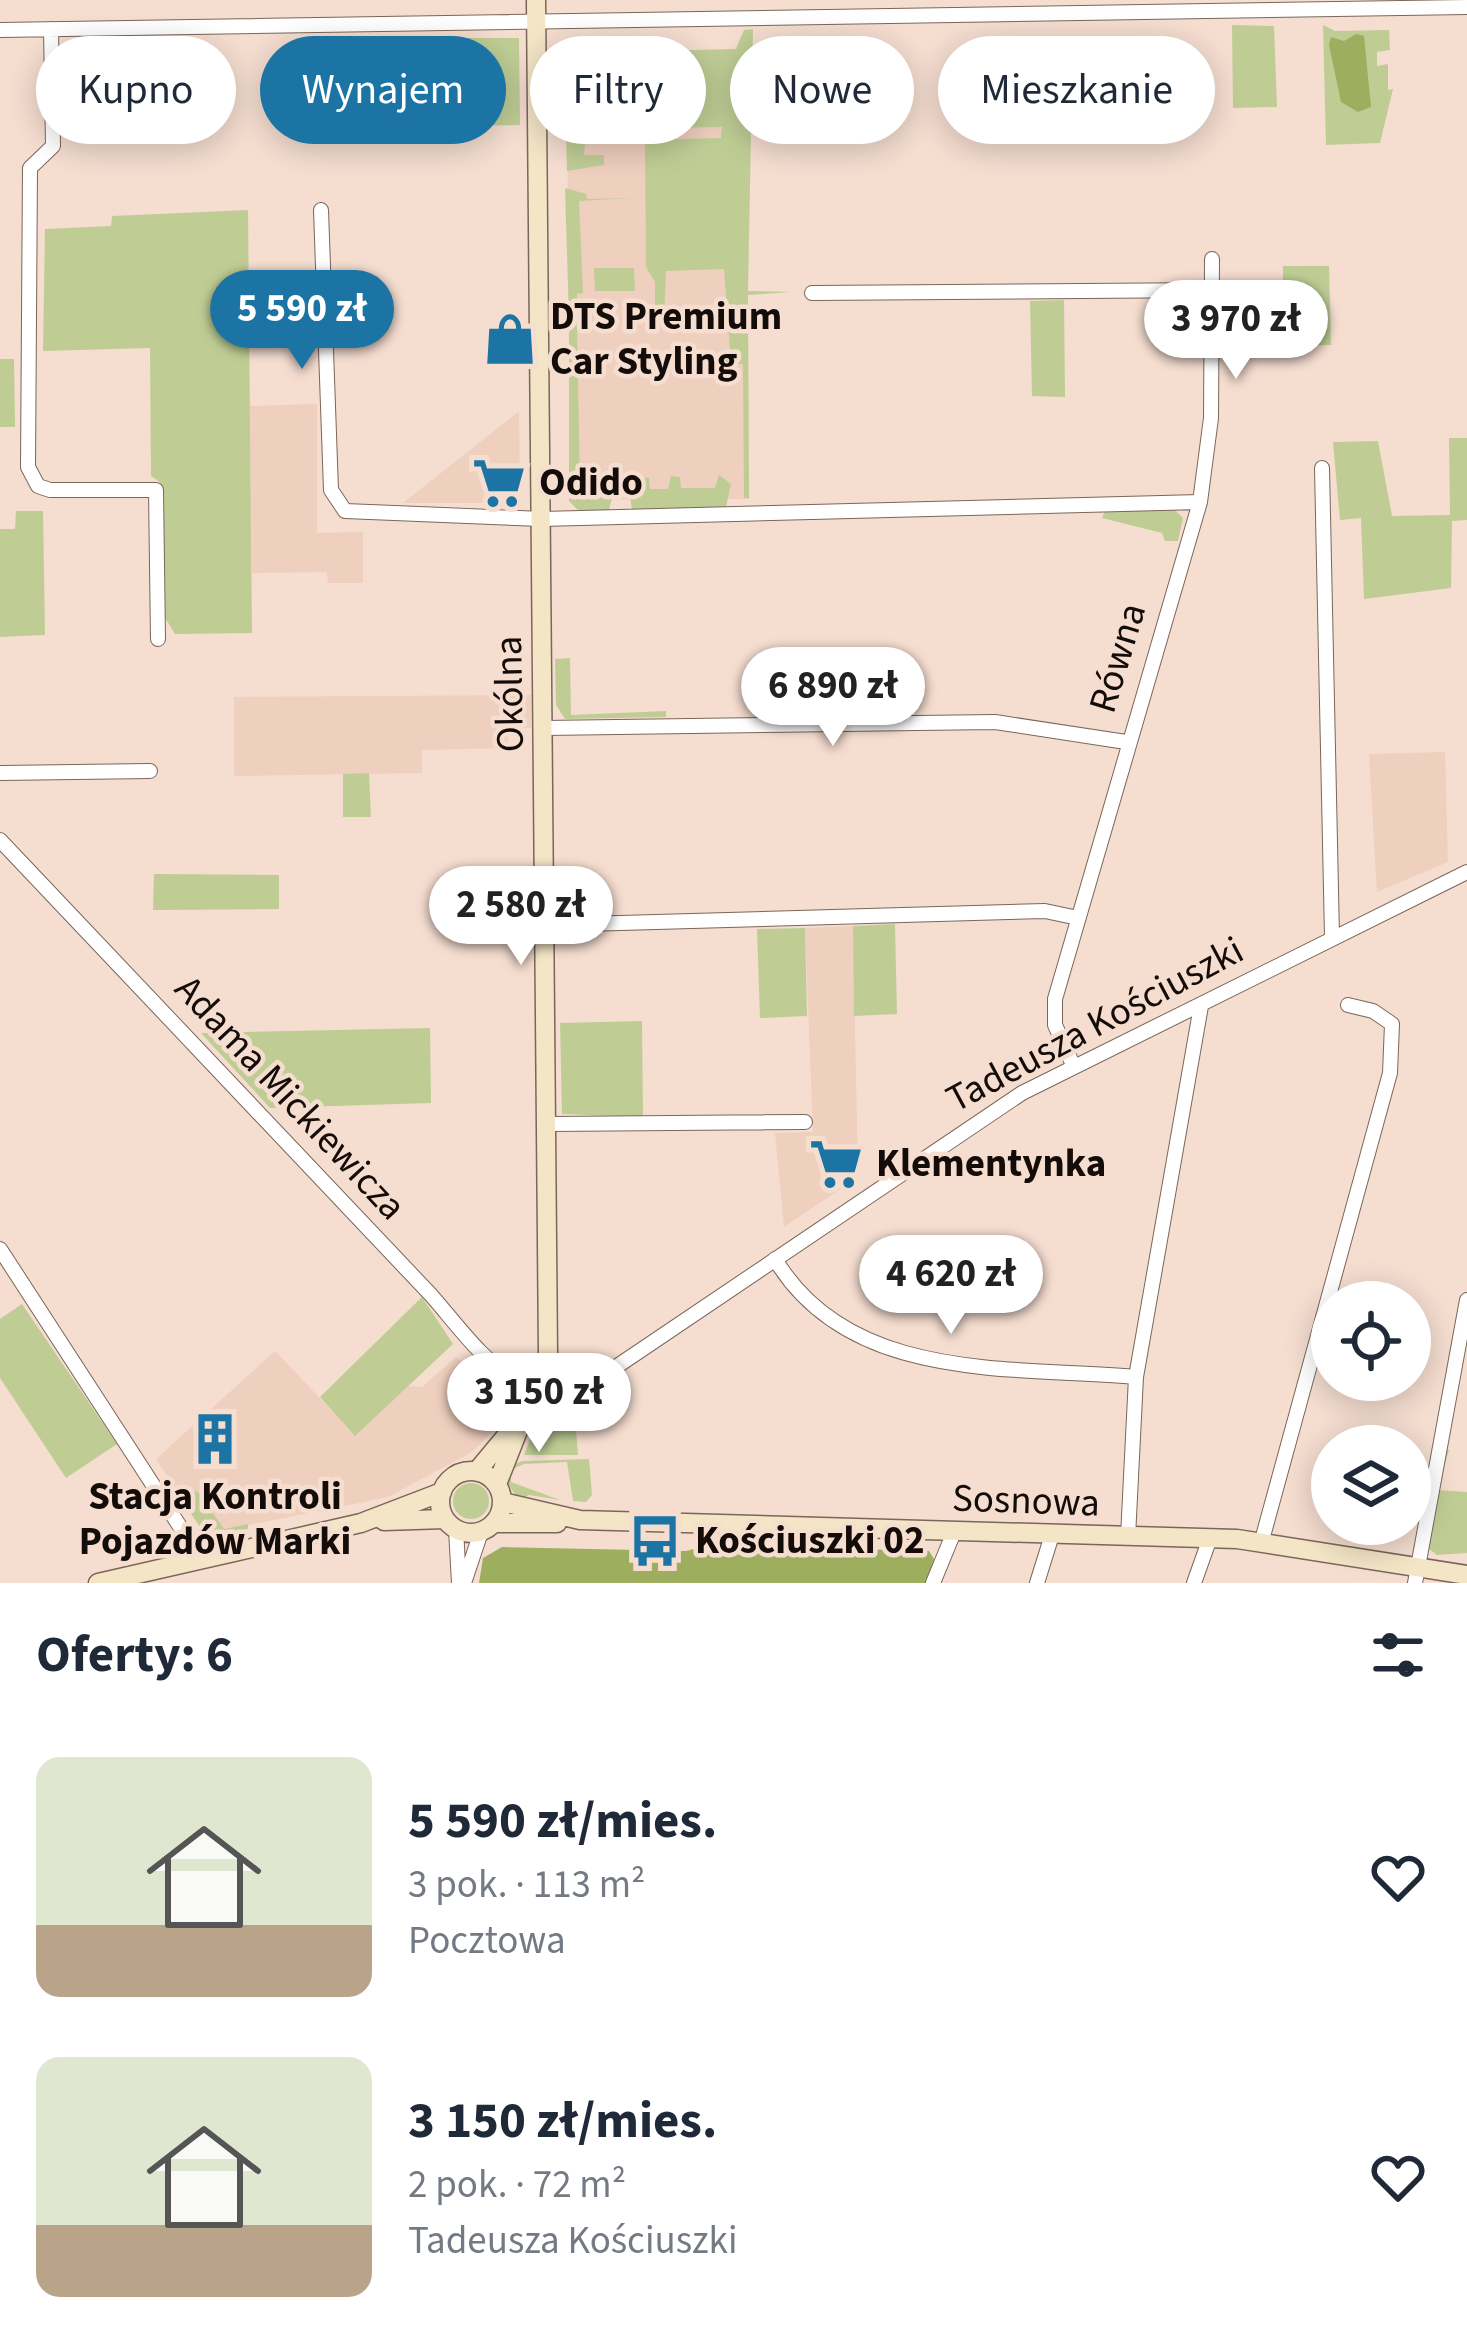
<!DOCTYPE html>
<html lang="pl">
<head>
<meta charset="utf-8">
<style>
	body { margin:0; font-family:"Source Sans 3",sans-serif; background:#f2f2f3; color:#1f2937; height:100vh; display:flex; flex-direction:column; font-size:45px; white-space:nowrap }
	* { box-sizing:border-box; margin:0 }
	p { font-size:39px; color:#747a83 }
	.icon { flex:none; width:66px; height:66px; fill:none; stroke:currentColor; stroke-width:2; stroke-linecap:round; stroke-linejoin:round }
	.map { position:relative; height:1583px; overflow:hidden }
	.sheet { display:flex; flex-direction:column; background:#fff; flex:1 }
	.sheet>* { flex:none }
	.banner { position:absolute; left:36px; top:36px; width:1395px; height:108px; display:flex; gap:24px }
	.tools { position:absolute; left:1311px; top:1281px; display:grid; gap:24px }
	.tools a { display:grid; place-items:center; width:120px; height:120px; border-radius:50%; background:#fff; box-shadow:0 6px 30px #0003; font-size:60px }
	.price { position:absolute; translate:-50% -102px; padding:0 27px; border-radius:42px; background:#fff; color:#222; font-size:39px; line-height:78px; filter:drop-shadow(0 3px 6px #0008) }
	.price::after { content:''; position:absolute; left:50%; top:72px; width:36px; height:27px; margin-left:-18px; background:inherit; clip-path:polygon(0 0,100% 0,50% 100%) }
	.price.on { background:#1b74a3; color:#fff }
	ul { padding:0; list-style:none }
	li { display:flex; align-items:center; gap:36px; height:300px; padding:0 36px }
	li span { display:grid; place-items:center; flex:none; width:336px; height:240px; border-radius:24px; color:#555 }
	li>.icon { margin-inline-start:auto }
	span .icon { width:144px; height:144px; fill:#fffc; stroke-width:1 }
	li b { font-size:51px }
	h2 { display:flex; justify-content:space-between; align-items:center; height:144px; padding:0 36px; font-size:51px }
	.chip { padding:0 42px; border-radius:54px; background:#fff; box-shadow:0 6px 30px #0003; font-size:42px; line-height:108px }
	.chip.on { background:#1b74a3; color:#fff }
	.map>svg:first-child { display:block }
</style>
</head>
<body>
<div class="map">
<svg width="1467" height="1583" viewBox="0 0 1467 1583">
	<rect width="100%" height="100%" fill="#f5ddd0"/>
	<path fill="#efcfbe" d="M745,49L749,499L570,500L567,83Z
		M317,404V533L363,532V583H328L327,572L252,573L250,406Z
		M519,411L520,490L507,503H403Z
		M531,695V728H510L506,748L422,750V773L234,776V697Z
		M1445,752L1448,862L1377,892L1369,754Z
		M853,926L858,1177L784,1227L775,1133L813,1132L805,928Z
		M275,1351L355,1435L408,1386L422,1387L456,1357L502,1392L511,1413L472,1452L388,1497L224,1530L198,1492L177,1490L156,1459Z"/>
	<path fill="#bfcd95" d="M1232,25L1274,26L1277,107L1233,108Z
		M1323,25L1335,31L1389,30L1390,50L1377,52V66L1388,64V90L1393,89L1380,143L1326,145Z
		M753,29L748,291L791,292L748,295L749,498H744L743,364H725L730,349L724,269L666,271L664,317L655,313V282L646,267L645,140L721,138L722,127L584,129V136H604V142H585L584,155H604V165L567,171L564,53L736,49L744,30Z
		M459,38H519L520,125L460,126Z
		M565,188L586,194L587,199L635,198L579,201L583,293L577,294V317L569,318Z
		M248,210L252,633L175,634L161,611L160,482L151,476L150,348L43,351L45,229L111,226L112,216Z
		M1283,266H1329L1331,345H1283Z
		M594,268H634L635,291H595Z
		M1064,300L1065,397L1032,396L1030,301Z
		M569,326H577L580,489L614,490L609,510H578L569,501Z
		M0,359H14L15,427H0Z
		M1449,438H1467V520L1452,521L1451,588L1364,599L1361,518L1340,520L1333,442L1378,441L1392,516L1450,515Z
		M719,475L731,484L726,507L632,509L628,486L640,477L649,478L650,489H668L671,476L680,477L681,488H715Z
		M1175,510L1183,518L1178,541H1165L1162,533L1102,518L1105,511Z
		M16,511H43L45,635L0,637V529H15Z
		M570,658L571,715L666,711V717L565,719L556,705L555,659Z
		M369,773L371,817H343V774Z
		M154,874L279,875V909L153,910Z
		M895,924L897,1014L854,1016L853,926Z
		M805,928L807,1016L760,1018L757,929Z
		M642,1021L643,1117L562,1114L560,1023Z
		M430,1028L431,1103L270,1108L201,1033Z
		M422,1297L453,1344L355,1436L320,1397Z
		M22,1304L117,1444L66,1478L0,1378V1319Z
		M565,1405L587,1421L589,1427L576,1429L578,1455H524L535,1426Z
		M1443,1448L1449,1450L1437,1490L1467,1492V1553L1437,1555L1424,1545Z
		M589,1459L592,1495L586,1502L573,1501L567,1462L524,1464L511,1470V1482L560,1500L529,1495L519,1500L508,1484L512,1465L522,1461Z
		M453 1501a18 18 0 1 1 36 0a18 18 0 1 1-36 0Z
		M172,1485L198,1492L224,1529L248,1524V1529L208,1539Z"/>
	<path fill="#9daf5f" d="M1356,34L1364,36L1371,107L1358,112L1341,102L1329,45L1331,37L1344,41Z
		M710,1545L929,1551L934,1559L926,1583H479L483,1558L502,1547L686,1551Z"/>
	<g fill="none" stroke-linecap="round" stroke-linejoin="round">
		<g stroke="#7b665a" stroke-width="16">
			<path id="street" d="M51,29L53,146L30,168L28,467L38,486L50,490H156L158,639
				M0,30L1467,7
				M321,210L331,490L345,511L542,519L1200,502
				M812,293L1213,290
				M1322,468L1332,937
				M544,728L995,722L1126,742
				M0,773L150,771
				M0,840L431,1295C481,1352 518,1418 607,1373L1022,1093L1467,872
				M548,925L1045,911L1078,918
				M1074,1067L1055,1025V999L1200,502L1211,418L1212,259
				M550,1124L805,1122
				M0,1249L201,1559
				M775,1259C849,1383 1011,1366 1136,1377
				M456,1529L459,1583
				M1128,1537L1136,1377L1201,1006
				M1262,1540L1390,1073L1392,1024L1373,1011L1348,1005
				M464,1583L481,1532
				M933,1583L954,1532
				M1037,1583L1052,1535
				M1194,1583L1210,1538
				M1415,1583L1467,1300"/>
		</g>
		<g stroke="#7b665a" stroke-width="21">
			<path id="secondary" d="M440 1502a31 31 0 1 1 62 0a31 31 0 1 1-62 0Z
				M477,1471L516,1424
				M497,1484L548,1355L536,0
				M503,1502L580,1520L1237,1539L1467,1575
				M384,1521L445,1519
				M494,1523H557
				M98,1583L361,1523L442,1492"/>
		</g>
		<use href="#street" stroke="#fff" stroke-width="14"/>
		<use href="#secondary" stroke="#f3e5c6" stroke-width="18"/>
	</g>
	<defs>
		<g id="shop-bare" transform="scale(4.14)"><path d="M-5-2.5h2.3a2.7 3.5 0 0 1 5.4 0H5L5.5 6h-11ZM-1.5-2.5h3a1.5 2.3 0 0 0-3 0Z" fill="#1b74a3" stroke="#f5ddd0" stroke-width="2.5" paint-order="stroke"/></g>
		<g id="supermarket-bare" transform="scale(4.14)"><path d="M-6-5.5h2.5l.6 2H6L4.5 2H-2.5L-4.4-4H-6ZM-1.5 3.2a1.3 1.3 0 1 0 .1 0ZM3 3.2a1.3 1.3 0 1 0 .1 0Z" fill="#1b74a3" stroke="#f5ddd0" stroke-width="2.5" paint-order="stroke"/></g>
		<g id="building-bare" transform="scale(4.14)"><path d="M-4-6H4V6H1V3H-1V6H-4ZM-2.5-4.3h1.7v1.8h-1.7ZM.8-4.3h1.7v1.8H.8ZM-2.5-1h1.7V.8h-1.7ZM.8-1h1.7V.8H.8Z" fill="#1b74a3" stroke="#f5ddd0" stroke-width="2.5" paint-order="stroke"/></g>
		<g id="bus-bare" transform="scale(4.14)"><path d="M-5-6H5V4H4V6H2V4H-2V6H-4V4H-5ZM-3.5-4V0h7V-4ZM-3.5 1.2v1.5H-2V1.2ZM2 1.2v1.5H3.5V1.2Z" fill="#1b74a3" stroke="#f5ddd0" stroke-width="2.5" paint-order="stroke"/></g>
	</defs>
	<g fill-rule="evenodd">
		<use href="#shop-bare" x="510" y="339"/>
		<use href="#supermarket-bare" x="499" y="483"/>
		<use href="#supermarket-bare" x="836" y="1164"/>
		<use href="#building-bare" x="215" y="1439"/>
		<use href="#bus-bare" x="655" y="1541"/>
	</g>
	<g text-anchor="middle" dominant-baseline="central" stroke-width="9" stroke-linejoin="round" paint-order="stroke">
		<g font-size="39" font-weight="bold" fill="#140c08" stroke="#f5ddd0" text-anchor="start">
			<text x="550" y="317">DTS Premium<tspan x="550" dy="45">Car Styling</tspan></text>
			<text x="539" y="483">Odido</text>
			<text x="876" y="1164">Klementynka</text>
			<text x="215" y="1497" text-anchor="middle">Stacja Kontroli<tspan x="215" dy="45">Pojazdów Marki</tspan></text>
			<text x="695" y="1541">Kościuszki 02</text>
		</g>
		<g font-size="39" fill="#140c08" stroke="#f5ddd0">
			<text transform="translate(1118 658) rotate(-73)">Równa</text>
			<text transform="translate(510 694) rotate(-91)">Okólna</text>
			<text transform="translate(1095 1025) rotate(-28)">Tadeusza Kościuszki</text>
			<text transform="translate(290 1098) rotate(47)">Adama Mickiewicza</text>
			<text transform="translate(1026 1501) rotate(2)">Sosnowa</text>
		</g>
	</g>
</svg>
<div class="tools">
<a><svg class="icon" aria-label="locate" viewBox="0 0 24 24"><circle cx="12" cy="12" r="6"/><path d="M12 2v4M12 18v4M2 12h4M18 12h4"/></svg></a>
<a><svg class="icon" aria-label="layers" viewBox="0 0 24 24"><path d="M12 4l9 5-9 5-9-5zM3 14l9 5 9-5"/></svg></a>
</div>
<b class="price on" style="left:302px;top:372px">5 590 zł</b>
<b class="price" style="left:1236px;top:382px">3 970 zł</b>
<b class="price" style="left:833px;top:749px">6 890 zł</b>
<b class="price" style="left:521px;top:968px">2 580 zł</b>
<b class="price" style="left:951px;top:1337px">4 620 zł</b>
<b class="price" style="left:539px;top:1455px">3 150 zł</b>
<div class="banner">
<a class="chip">Kupno</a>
<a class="chip on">Wynajem</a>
<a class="chip">Filtry</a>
<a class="chip">Nowe</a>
<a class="chip">Mieszkanie</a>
</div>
</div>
<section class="sheet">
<h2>Oferty: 6<svg class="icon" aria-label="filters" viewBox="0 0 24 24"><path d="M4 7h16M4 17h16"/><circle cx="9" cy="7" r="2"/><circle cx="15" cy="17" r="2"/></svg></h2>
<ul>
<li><span style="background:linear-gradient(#dfe7d0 70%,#b9a48a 0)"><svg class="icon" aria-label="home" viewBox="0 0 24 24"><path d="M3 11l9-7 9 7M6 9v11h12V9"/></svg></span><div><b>5 590 zł/mies.</b><p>3 pok. · 113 m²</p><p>Pocztowa</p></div><svg class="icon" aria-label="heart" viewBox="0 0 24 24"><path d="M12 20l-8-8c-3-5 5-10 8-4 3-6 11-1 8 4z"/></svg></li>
<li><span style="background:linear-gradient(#dfe7d0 70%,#b9a48a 0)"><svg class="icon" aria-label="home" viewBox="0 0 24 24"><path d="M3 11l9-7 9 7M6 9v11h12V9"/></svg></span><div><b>3 150 zł/mies.</b><p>2 pok. · 72 m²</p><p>Tadeusza Kościuszki</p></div><svg class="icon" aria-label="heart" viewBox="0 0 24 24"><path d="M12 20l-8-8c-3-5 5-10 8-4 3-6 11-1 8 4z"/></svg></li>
</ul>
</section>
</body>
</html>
